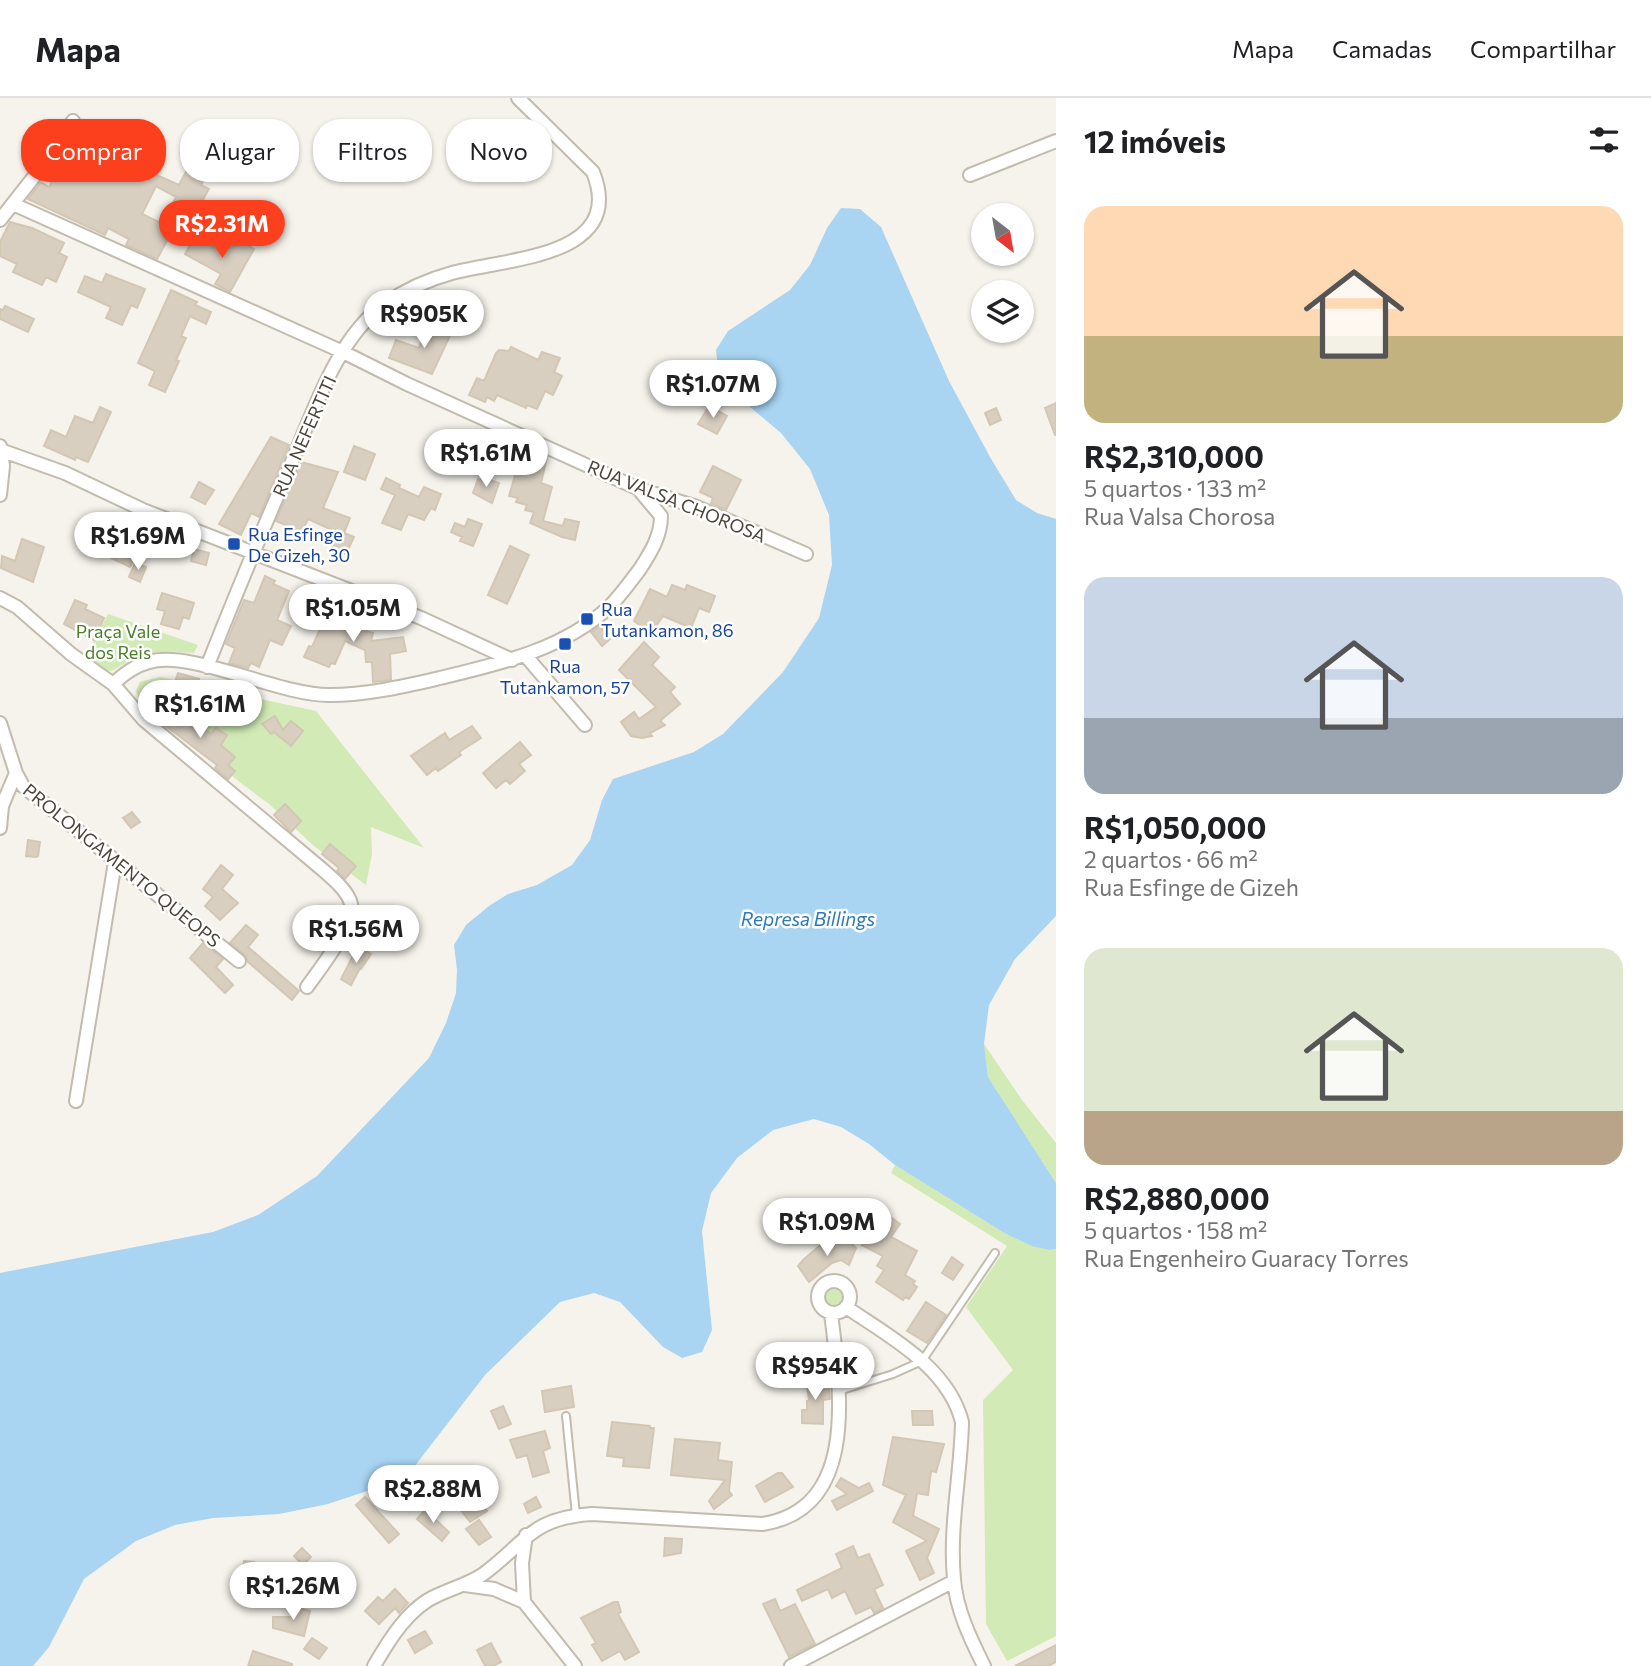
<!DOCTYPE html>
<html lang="pt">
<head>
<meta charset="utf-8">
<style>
	body { margin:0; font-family:Commissioner,sans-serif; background:#f6f6f6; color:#202124; height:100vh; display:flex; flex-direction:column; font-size:26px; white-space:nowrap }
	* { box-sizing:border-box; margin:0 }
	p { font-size:23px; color:#757577 }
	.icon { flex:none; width:38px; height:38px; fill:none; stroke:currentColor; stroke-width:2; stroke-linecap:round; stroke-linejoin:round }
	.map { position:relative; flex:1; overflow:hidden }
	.drawer { display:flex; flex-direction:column; background:#fff; width:595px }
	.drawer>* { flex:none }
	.top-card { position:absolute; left:21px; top:21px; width:665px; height:63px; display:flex; gap:14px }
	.needle { width:46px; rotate:149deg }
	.buttons { position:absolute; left:971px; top:105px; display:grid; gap:14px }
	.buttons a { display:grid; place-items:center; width:63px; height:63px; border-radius:50%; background:#fff; box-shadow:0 2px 5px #0004; font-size:35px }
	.price { position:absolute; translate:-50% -60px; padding:0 16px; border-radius:24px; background:#fff; color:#222; font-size:23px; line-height:46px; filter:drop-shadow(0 2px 4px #0008) }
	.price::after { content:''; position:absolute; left:50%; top:42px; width:21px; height:16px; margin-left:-10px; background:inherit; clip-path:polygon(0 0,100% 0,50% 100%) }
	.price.selected { background:#fc3f1d; color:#fff }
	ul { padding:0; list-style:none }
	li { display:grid; align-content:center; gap:14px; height:371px; padding:0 28px }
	li span { display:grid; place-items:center; height:217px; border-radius:21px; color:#555 }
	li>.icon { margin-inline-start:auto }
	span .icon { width:126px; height:126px; fill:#fffc; stroke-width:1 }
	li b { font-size:30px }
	h2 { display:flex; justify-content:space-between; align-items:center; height:84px; padding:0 28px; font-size:30px }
	.tag { padding:0 24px; border-radius:28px; background:#fff; box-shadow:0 2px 5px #0004; font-size:24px; line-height:63px }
	.tag.selected { background:#fc3f1d; color:#fff }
	header { display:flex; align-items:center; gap:42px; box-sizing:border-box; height:98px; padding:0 35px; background:#fff; border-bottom:2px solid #e0e0e0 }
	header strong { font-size:33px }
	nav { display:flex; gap:38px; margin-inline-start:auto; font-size:24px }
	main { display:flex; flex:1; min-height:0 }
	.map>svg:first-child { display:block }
</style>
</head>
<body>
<header>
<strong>Mapa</strong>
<nav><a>Mapa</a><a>Camadas</a><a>Compartilhar</a></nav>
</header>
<main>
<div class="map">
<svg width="1056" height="1568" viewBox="0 0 1056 1568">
	<rect width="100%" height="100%" fill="#f6f3ec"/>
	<path fill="#d2eab5" d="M108,516L198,547L194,555C173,553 153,552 133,561C121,566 115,574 102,575L85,560Z
		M160,579L316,613L424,750L371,729L372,756L366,787L315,749L269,706L242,686L140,602L136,593L140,584Z
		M984,946L1022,1002L1056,1045V1085L988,979Z
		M895,1067L1006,1136L1050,1152L1056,1151V1538L1007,1563L986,1526L983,1302L1013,1272L966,1209L1007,1148L891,1075Z
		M823 1199a11 11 0 1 1 22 0a11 11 0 1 1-22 0Z"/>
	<path fill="#a9d4f2" d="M841,110L860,111L881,129L949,283L990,359L1016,402L1037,415L1056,421V818L1015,861L989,907L984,946L988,979L1056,1085V1151L1050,1152L1032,1148L1006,1136L895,1067L869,1046L841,1029L814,1021L773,1032L737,1060L711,1095L702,1133L712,1232L702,1254L682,1260L663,1249L620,1204L594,1195L560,1204L485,1277L414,1369L388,1386L328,1406L279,1416L213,1420L175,1427L136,1443L84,1481L49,1549L33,1568H0V1175L213,1134L258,1117L317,1078L429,960L446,925L456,895L457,872L454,847L466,827L489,808L508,796L537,787L572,767L590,742L602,702L613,681L694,654L723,636L783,574L819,520L832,467L829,417L810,371L781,335L736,297L718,271L716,252L728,233L790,192L810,167L827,130Z"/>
	<path fill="#d8cfc1" stroke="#d3c7b4" stroke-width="2" fill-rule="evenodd" d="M83,44L179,87L188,70L206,77L201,87L209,91L194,117L200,120L195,129L179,121L157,161L126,147L129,141L108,130L105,137L28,101L41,84L49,89L63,64L73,68ZM156,88L176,99L172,107L175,108L165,127L142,116Z
		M10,124L32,130L64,145L59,155L67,159L56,184L46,179L42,187L13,174L17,166L0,158V144Z
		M194,140L213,150L217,143L232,150L239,142L254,151L230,194L215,186L221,176L185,156Z
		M106,176L145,191L137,210L131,207L122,227L106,220L111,209L78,194L85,178L102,185Z
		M171,192L197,204L195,207L211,214L206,226L190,218L181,238L186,240L176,262L179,263L165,294L149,287L155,273L138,265Z
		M5,208L34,221L28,234L0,221V211L3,212Z
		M435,225L454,229L432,276L389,260L396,242L419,250L423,238L431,241Z
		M511,249L538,262L542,254L560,260L554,274L562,278L553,297L545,293L537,311L527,307L526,310L497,297L494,303L487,299L485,304L469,297L477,280L484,283L496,255L499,252L509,253Z
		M1056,305V337H1055L1045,310Z
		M709,308L727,318L717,336L698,326Z
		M100,309L111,314L88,364L76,359L75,362L44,348L51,332L66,339L75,318L93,325Z
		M996,310L1001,322L990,327L985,315Z
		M271,339L289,347L259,419L251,415L241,437L219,426Z
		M354,348L375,356L365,382L344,374Z
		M523,350L547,359L541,385L552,389L543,423L563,428L565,421L579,424L575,442L562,439L530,425L534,414L525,412L527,407L516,404L518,400L509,398Z
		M301,364L338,374L323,410L350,420L344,435L354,439L346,456L332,451L339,435L308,421L302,434L276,423Z
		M713,368L741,382L726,412L711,405L713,400L700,394Z
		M482,379L499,385L492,405L473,395L478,381L481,382Z
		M386,380L400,387L399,390L419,399L424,389L441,396L435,412L431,410L424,422L408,416L401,432L382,425L395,397L381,391Z
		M199,384L214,392L205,406L191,399Z
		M468,421L482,426L473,448L460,443L462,439L451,434L455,425L465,429Z
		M110,424L144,440L130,469L97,453V455L84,450L91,435L103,440Z
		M22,441L44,449L33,484L1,470L2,458L15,463Z
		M510,448L529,457L507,506L488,497Z
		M194,451L209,455L206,467L191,463Z
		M135,465L146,469L140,484L129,479Z
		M265,478L275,483L273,486L289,493L277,522L291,528L282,547L270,542L259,569L251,565L248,570L229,565L235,550L226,546L244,502L254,505Z
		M672,487L685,492L687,487L715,498L709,514L699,510L691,530L663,518L651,535L634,523L650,491L667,499Z
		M162,495L194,505L189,521L183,519L179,531L161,526L165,513L157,511Z
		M75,502L87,507L85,511L104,520L94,542L64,526Z
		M329,511L343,518L345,513L363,520L360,527L368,529L366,533L373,535L371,543L403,539L406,553L390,556L391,582L373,584L372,564H366L365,552L345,543L335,566L331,565L329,569L304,559L309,548L312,549Z
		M600,528L610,541L602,548L591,534Z
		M644,544L659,559L652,567L675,589L670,594L680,606L660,623L665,627L650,635L652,638L642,640L631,638L621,624L634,614L639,621L656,609L619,572Z
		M178,575L199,581L193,600L172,593Z
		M218,593L233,599L229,609L214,603Z
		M161,608L185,626L188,621L211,636L216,630L227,637L221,647L235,659L228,667L235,673L228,681L215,670L217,667L153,618Z
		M275,618L283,632L291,623L303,633L291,648L274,634L271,636L262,626Z
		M472,628L481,640L459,654L461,657L438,673L436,670L427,677L411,658L445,635L449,642Z
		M520,644L531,657L519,666L525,673L510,686L506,682L496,690L483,675Z
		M285,706L301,723L291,734L274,717Z
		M132,714L140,724L131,730L123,720Z
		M28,742L40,744L38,758L36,759L26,758Z
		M330,746L356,768L345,781L337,773L339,770L322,756Z
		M221,767L233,777L222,791L238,805L220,822L205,808L213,799L203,791Z
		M246,827L258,837L248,849L299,893L292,902L248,864L245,857L230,845Z
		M203,845L223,861L216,869L233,887L225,895L190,860Z
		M358,848L371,856L361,871L360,870L351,887L341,881Z
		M881,1112L900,1126L891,1139L917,1153L905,1177L915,1183L913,1186L917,1189L909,1201L905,1199L903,1202L876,1184L884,1172L877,1168L883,1158L862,1147L877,1124L874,1121Z
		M809,1126L829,1133L807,1136L800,1129Z
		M848,1142L856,1150L849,1167L841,1162L832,1165L809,1184L798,1168L803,1162L823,1145Z
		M952,1159L963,1167L953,1182L942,1175Z
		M926,1204L946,1217L927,1245L907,1233Z
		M818,1277L820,1292L829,1291L830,1301L823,1302V1326L802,1325V1312H807V1303H809L806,1278Z
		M571,1288L574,1309L545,1314L542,1293Z
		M503,1308L511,1326L499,1331L491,1313Z
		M912,1313H932L933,1327H913Z
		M612,1324L650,1328V1330H654L649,1370L623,1368L624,1360L607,1358Z
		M545,1333L550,1350L543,1353L549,1374L533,1379L527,1357L517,1360L510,1342Z
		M893,1339L944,1346L936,1374L931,1373L928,1397L917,1395L913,1418L939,1431L927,1460L934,1475L920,1482L906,1453L927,1443L893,1424L906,1397L883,1387Z
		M675,1341L720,1345L718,1362L732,1364L729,1393L732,1397L714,1411L709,1403L725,1382L671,1377Z
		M778,1375H782L793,1389L765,1404L756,1388Z
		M841,1380L859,1390L869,1385L873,1393L837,1412L832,1403L847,1396L836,1388Z
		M365,1399L399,1436L389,1445L356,1407Z
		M476,1399L487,1413L470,1424L460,1411Z
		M536,1399L541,1409L528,1415L524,1406Z
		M425,1412L449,1434L442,1443L417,1421Z
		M479,1422L491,1439L479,1447L466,1431Z
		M665,1440L682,1441L681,1455L664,1458Z
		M853,1448L858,1460L869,1456L883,1487L874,1491L883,1510L874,1515L871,1509L856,1516L845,1493L832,1500L828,1491L802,1503L797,1492L842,1470L836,1456Z
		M302,1450L311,1459L303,1467L294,1458Z
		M244,1463L254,1464L252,1479H242Z
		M395,1491L408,1505L399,1515L395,1510L379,1526L365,1513L378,1499L383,1503Z
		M775,1501L780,1513L795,1506L815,1546L789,1559L763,1506Z
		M614,1504H618L621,1514L618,1516L639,1554L625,1562L620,1553L602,1563L592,1547L596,1545L581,1520Z
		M295,1509L310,1513L304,1538L273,1530V1519H292Z
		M425,1533L432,1545L415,1555L408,1542Z
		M312,1540L327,1550L319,1561L304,1551Z
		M491,1545L501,1564L493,1568H485L477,1552Z
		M1056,1547V1564L1048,1568H1015Z
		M253,1553L292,1566V1568H248Z"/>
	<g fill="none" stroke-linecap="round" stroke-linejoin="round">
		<g stroke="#c2bbae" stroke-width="10">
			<path id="service" d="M839,1293L893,1276L922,1263L995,1155
				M566,1318L576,1417"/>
		</g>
		<g stroke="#c2bbae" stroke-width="16">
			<path id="minor" d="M970,77L1056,43
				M13,106L343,254L407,286L639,391L697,409L806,456
				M0,122L33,80L73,23
				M3,353L65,375L143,412L421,520L512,562
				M0,397L3,368L0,348
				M0,500L17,509L71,556L113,586L144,622L323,772C333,781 348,793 351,806C355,827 319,872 307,889
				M525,557L585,627
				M207,569C233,503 260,438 288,373C311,321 336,239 385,206C405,192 430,181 452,175C506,160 627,160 593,74L518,0
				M113,586C124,576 134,568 149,564C191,551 280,598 330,597C367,597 405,588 440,580C499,566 565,551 610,508C621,497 630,484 640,471C651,454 661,438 661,418L640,393
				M0,625L16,675L23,688L239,863
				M0,730L2,708L16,675
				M76,1003L115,764
				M818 1199a16 16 0 1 1 32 0a16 16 0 1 1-32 0Z
				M846,1209C890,1239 948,1269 962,1324C961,1376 949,1429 954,1481C956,1511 971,1542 984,1568
				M465,1487L494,1491L524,1504L575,1568
				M524,1504L522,1465L526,1437
				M374,1568C389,1542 409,1509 438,1497C453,1490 468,1486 482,1477C526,1445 530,1420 592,1416L762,1426C862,1411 839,1285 831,1215
				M791,1568L954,1483"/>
		</g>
		<use href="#service" stroke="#fff" stroke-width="6"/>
		<use href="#minor" stroke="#fff" stroke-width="12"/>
	</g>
	<g fill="#1a4fb4" stroke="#fff" stroke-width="2.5">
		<rect x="227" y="439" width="14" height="14" rx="3.5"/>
		<rect x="580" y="514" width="14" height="14" rx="3.5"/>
		<rect x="558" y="539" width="14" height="14" rx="3.5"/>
	</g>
	<g text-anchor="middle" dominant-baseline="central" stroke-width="5" stroke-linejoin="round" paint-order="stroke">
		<g font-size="18" fill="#4b4439" stroke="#fff">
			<text transform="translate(304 338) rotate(-66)">RUA NEFERTITI</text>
			<text transform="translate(677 403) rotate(22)">RUA VALSA CHOROSA</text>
			<text transform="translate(122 767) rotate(39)">PROLONGAMENTO QUEOPS</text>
		</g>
		<g font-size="18" fill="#164399" stroke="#fff" text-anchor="start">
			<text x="248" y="436">Rua Esfinge<tspan x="248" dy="21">De Gizeh, 30</tspan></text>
			<text x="601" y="511">Rua<tspan x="601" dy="21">Tutankamon, 86</tspan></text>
			<text x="565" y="568" text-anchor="middle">Rua<tspan x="565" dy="21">Tutankamon, 57</tspan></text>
		</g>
		<g font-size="18" fill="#4a7f2a" stroke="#fff">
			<text x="118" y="533">Praça Vale<tspan x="118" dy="21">dos Reis</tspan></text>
		</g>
		<g font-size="19" font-style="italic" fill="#2e7ab2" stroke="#fff">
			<text x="808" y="820">Represa Billings</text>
		</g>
	</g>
</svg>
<div class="buttons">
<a><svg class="needle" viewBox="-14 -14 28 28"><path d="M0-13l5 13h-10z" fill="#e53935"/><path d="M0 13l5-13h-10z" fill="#757577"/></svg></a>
<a><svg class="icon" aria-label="layers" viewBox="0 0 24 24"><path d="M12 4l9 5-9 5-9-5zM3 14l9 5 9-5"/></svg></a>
</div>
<b class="price selected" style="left:222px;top:162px">R$2.31M</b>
<b class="price" style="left:424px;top:252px">R$905K</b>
<b class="price" style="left:713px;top:322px">R$1.07M</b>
<b class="price" style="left:486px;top:391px">R$1.61M</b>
<b class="price" style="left:138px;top:474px">R$1.69M</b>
<b class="price" style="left:353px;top:546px">R$1.05M</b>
<b class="price" style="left:200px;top:642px">R$1.61M</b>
<b class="price" style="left:356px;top:867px">R$1.56M</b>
<b class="price" style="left:827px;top:1160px">R$1.09M</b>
<b class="price" style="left:815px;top:1304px">R$954K</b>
<b class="price" style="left:433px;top:1427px">R$2.88M</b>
<b class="price" style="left:293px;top:1524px">R$1.26M</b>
<div class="top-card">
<a class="tag selected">Comprar</a>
<a class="tag">Alugar</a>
<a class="tag">Filtros</a>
<a class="tag">Novo</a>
</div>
</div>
<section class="drawer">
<h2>12 imóveis<svg class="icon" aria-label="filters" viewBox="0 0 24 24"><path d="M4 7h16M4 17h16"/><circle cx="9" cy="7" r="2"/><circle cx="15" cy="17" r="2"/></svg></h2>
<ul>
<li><span style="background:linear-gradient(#ffd9b3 60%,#c2b280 0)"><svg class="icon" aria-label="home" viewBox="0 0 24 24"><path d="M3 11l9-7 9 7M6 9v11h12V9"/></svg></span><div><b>R$2,310,000</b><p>5 quartos · 133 m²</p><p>Rua Valsa Chorosa</p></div></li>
<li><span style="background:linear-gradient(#c9d6e8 65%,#9aa5b1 0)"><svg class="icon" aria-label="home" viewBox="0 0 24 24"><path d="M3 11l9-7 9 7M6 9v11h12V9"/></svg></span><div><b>R$1,050,000</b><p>2 quartos · 66 m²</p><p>Rua Esfinge de Gizeh</p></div></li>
<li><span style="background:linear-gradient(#dfe7d0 75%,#b9a48a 0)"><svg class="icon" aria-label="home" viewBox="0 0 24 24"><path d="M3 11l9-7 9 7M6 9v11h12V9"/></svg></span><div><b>R$2,880,000</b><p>5 quartos · 158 m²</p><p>Rua Engenheiro Guaracy Torres</p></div></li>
</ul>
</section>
</main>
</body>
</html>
